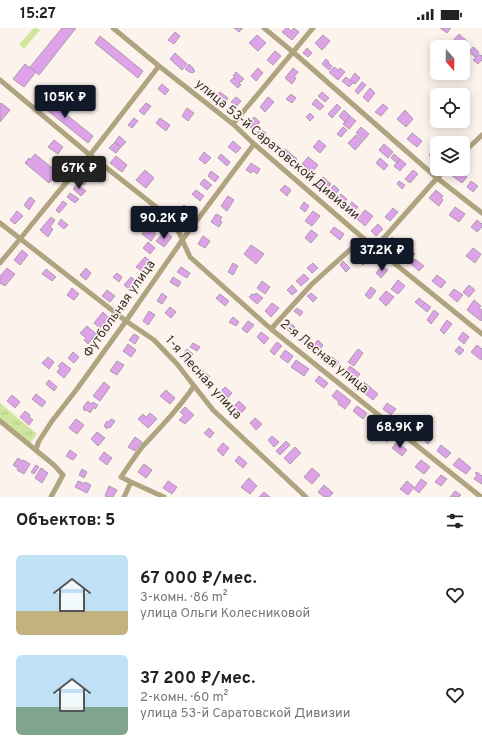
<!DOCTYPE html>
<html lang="ru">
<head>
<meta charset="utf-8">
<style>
	body { margin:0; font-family:Overpass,sans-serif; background:#f2f2f2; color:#222; height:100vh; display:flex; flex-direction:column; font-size:15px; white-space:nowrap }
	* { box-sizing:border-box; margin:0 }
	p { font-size:13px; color:#767676 }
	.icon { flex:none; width:22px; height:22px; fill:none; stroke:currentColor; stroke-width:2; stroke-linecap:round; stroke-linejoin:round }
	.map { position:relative; height:469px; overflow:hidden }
	.drawer { display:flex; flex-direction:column; background:#fff; flex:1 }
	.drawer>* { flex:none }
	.needle { width:26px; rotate:160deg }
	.buttons { position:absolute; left:430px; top:12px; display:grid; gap:8px }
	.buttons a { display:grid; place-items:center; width:40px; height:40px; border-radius:6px; background:#fff; box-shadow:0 2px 10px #0003; font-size:20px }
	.price { position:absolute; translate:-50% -34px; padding:0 9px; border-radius:4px; background:#111827; color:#fff; font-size:13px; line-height:26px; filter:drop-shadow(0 1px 2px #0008) }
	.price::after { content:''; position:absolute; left:50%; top:24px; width:12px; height:9px; margin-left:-6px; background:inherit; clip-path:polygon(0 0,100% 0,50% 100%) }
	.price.active { background:#222; color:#fff }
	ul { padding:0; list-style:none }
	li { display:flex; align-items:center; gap:12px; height:100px; padding:0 16px }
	li span { display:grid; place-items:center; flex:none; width:112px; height:80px; border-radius:6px; color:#555 }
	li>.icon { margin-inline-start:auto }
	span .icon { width:48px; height:48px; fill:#fffc; stroke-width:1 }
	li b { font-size:17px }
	h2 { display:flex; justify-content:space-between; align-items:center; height:48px; padding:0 16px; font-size:17px }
	.status { display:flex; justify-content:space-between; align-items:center; height:28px; padding:0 20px; background:#fff; direction:ltr }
	.status svg { height:11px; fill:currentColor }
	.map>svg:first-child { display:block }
</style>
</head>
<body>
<div class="status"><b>15:27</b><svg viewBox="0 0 49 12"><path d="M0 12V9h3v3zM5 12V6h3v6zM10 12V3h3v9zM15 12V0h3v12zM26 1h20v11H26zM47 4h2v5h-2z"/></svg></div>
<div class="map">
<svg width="482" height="469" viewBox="0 0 482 469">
	<defs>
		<pattern id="grass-tufts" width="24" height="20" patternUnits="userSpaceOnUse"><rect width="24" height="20" fill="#d0e59d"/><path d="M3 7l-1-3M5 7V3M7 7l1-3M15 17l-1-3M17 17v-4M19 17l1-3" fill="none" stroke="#b4c588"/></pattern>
	</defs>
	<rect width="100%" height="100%" fill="#fdf3ed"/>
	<path fill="url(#grass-tufts)" d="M0,375L37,406L30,415L0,391Z"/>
	<path fill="#d0e59d" d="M34,0H37L40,2L24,21L19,16Z"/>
	<path fill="#dda2e8" stroke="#ac9caf" d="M62,0H76L39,47L30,39Z
		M234,0H243L239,4Z
		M286,0H288L291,3L294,0L299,4L292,12L282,4Z
		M440,0H451L447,5Z
		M175,4L180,8L174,16L168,12Z
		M459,6L469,15L463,21V19H458L452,14Z
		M257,7L266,15L258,23L249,15Z
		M323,7L330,13L322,22L315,15Z
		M100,8L143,43L138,50L95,15Z
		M473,19L479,24L475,29L469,24Z
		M307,20L312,25L308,29L303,25Z
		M275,23L281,28L273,37L267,32Z
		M175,25L187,36L182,42L170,31Z
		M479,26L482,28V32L478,36L473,32Z
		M326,31L329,34L328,35L332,38L329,42L322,36Z
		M25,36L36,44L24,59L13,51Z
		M189,36L194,41L193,42L195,43L193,45L192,44L191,45L185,41Z
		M334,39L338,42L340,40L345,44L338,52L329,44Z
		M258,40L263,45L256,53L251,48Z
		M293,40L298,44L294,49L296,50L292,56L285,50Z
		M236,44L244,51L241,54H240L239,55L241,57L238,60L230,53L233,50L234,51L235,50L233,48Z
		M355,45L360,50L355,56L350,52Z
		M346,49L353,55L349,59L342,53Z
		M362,54L366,57L358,66L355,63Z
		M162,56L169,62L165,67L158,61Z
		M370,60L375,65L368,74L363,69Z
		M220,64L228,70L223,76L215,69Z
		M322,64L329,70L325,74L318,68Z
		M291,66L296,70L292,75L286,71Z
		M42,67L93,108L88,115L37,74Z
		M236,69L241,73L236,79L231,74Z
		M268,69L274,74L265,84L260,79Z
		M316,71L324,78L320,82L312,76Z
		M1,75L10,82L0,94V76Z
		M146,75L151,78L144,87L139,83Z
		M337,76L341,80L332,90L328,86Z
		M383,76L388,80L381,88L375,84Z
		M187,80L194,85L188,93L182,88Z
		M344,82L350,88L345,94L339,88Z
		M405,82L413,91L406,99L397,91Z
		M310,85L314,89L310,93L306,89Z
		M350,88L356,93L349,101L343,96Z
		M254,89L260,94L253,102L248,97Z
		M134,90L138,93L132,100L128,97Z
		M160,90L170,97L166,103L156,95Z
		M343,99L347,102L341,109L337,106Z
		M361,99L369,106L364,112L356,105Z
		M260,101L266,105L263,109L257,105Z
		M412,105L422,113L417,119L407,111Z
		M356,107L363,113L355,122L348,115Z
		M119,108L126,114L121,119L115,114Z
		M54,112L63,119L58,126L48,119Z
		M319,112L326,118L320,125L313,119Z
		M233,113L241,120L236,125L228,119Z
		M115,114L121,119L116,125L109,120Z
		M384,116L393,124L388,130L379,122Z
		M280,119L283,121L279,125L276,122Z
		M285,121L297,131L293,135L281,126Z
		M434,121L437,124V130L435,132L429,127Z
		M204,124L211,130L205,136L199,131Z
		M35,126L57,144L52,150L53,151L49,155L25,135L29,130L30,132Z
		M221,126L230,134L227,138L218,130Z
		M394,126L400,131L397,135L391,130Z
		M116,128L127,137L122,144L110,135Z
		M308,129L318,137L309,148L304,143L307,140L302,136Z
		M380,130L388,137L384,142L376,135Z
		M400,131L406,136L400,143L394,138Z
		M251,135L260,141L257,146L253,143L251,145L246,142Z
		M90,140L98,147L93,153L85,146Z
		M454,141L456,144L458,141L467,149L462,155L450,146Z
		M145,142L154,150L146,160L136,152Z
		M413,142L418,146L410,155L405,151Z
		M211,143L219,149L215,154L208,148Z
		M83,149L87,153L84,157L79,153Z
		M323,149L331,156L325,163L317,156Z
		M204,151L212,157L207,162L200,156Z
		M399,153L405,157L402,161L397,156Z
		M471,153L478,158L473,164L467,159Z
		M77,156L86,163L81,168L73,161Z
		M285,157L291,162L287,168L280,162Z
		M334,157L339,162L332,170L327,165Z
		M196,162L204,168L200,173L192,166Z
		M436,162L443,168L441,170L443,172L439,178L429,170Z
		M70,165L79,171L75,175L67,169Z
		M341,166L347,171L342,177L336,172Z
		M228,168L234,172L227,183L221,178Z
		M30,169L35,173L29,182L24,177Z
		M63,173L67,176L59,185L56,182Z
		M304,174L309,178L305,184L300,180Z
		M352,174L358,179L351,186L345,181Z
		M184,177L192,183L188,188L180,182Z
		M455,179L465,186L459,194L449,187Z
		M393,180L398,184L390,193L385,189Z
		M365,182L373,188L365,198L357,191Z
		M17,183L23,188L15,196L10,192Z
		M313,183L320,188L312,198L305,193Z
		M216,186L222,189L220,192L222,194L219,199L211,194Z
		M51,189L55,192L50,199L53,201L48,209L40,202Z
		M61,191L68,197L64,201L58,196Z
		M153,191L158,196L155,200L149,195Z
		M477,192L482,196V199L477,204L471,199Z
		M378,196L383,201L376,208L371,203Z
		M148,199L156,206L151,213L142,206Z
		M334,199L344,206L340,212L330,204Z
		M311,202L318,207L311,215L305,210Z
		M167,205L172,209L164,219L156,213L162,206L165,208Z
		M203,208L210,213L205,220L198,216Z
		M392,209L397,213L391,221L386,216Z
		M148,214L155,220L150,226L143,220Z
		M251,217L264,226L256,236L244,226Z
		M473,220L481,226L475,235L466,228Z
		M361,221L370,230L363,237L354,229Z
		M401,221L405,224L408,221L415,226L408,234L397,225Z
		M22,222L28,227L20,237L14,232Z
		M145,229L152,234L143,244L136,239Z
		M415,231L424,238L419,243L411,236Z
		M343,233L350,240L346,244L340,237Z
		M233,235L238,238L233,247L228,244Z
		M313,235L318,240L312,245L307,240Z
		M382,238L388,242L381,250L376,245Z
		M181,239L190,245L187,250L177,244Z
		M7,240L15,246L5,258L0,255V248Z
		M86,240L91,245L86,252L80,247Z
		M46,241L56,249L52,253L42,246Z
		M117,245L122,249L119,254L113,249Z
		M304,246L309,251L301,258L296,253Z
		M437,247L446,254L441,260L432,253Z
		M131,249L136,253L129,261L124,257Z
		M173,249L181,254L178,259L170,254Z
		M398,252L405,258L398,266L391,261Z
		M262,253L270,259L265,266L257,260Z
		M292,257L297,263L292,267L287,262Z
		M469,257L475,262L469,269L463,264Z
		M371,259L376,263L370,271L365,267Z
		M72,260L79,266L74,272L67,267Z
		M454,261L463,267L457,274L449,267Z
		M107,262L115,268L110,274L102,268Z
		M386,263L394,269L386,278L379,271Z
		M162,265L167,269L162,276L157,273Z
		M256,265L263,270L257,276L249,269L252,266L254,267Z
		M311,265L317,270L313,274L307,268Z
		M220,266L229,273L225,278L216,270Z
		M419,270L425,275L421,279L415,274Z
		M474,272L481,278L479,280L482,282V291L481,293L467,282Z
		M272,275L279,280L271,289L265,283Z
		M425,275L431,279L427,284L421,279Z
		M170,279L176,284L171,290L165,285Z
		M297,280L303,284L300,288L294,283Z
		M434,282L439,286L431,296L427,292Z
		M149,283L155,287L148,297L143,293Z
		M103,284L109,290L100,300L94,295Z
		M233,289L239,294L236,298L229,294Z
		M447,292L452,296L444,306L440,302Z
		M248,293L254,297L247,305L242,301Z
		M289,294L295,299L290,304L284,299Z
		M87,298L96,306L88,316L84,312L86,310L80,305Z
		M261,304L269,310L264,316L257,309Z
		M463,304L469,309L464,316L458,311Z
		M134,306L139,309L135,316L129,312Z
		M318,312L323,317L316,326L310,321Z
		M277,314L282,318L274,327L270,323Z
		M193,315L200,319L197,323L190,319Z
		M128,316L136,322L131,329L123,323Z
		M477,317L482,321V330L481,332L471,324Z
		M459,318L464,322L460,327L455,323Z
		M187,321L193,326L187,332L182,328Z
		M358,321L363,325L354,338L348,334Z
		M285,322L293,328L288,335L280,329Z
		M73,324L79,329L74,335L68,330Z
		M329,327L339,334L334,340L325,333Z
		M48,329L54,334L49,341L42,335Z
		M296,332L309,341L304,348L291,339Z
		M117,333L124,337L117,347L110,343Z
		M62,334L71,341L64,350L57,344L60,340L58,338Z
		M350,338L360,346L353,355L343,347Z
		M202,342L210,349L206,353L198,346Z
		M319,348L328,355L324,360L315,353Z
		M49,352L57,359L54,363L46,356Z
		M104,354L110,359L100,373L93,368Z
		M364,354L378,366L373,372L359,361Z
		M225,359L232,365L226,372L219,365Z
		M166,362L175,370L170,376L160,368Z
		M337,362L351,373L345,381L338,376L339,374L332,368Z
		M36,366L46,374L42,379L32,371Z
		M12,367L20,374L15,380L7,373Z
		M88,373L91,376L93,374L98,377L95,381L94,379L90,385L87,382L86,383L83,381L84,380L83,379Z
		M239,373L246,380L240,386L233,379Z
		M387,375L396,381L391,387L383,381Z
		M357,378L367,385L363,391L353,383Z
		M185,379L194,387L185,396L179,392L184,387L180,384Z
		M25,383L30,387L29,389L33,392L29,397L20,389Z
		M150,385L157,391L148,400L138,391L143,386L146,389Z
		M255,390L262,396L256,402L250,395Z
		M404,390L413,397L409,403L400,396Z
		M76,391L84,397L77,406L69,400Z
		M111,391L115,393L110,400L109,399L107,401L104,398L107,393L109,394Z
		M378,397L392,408L387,414L373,403Z
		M422,397L425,399L424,400L432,408L430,410L431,412L428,416L418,407L421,403L419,402Z
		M209,400L214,405L210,410L204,405Z
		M97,404L105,410L98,418L91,411Z
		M272,408L279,414L274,419L268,412Z
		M135,409L142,414L135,423L128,419Z
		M286,413L290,417L280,427L276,423Z
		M397,414L407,422L402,428L392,420Z
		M223,415L229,420L223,428L217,422Z
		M441,417L451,425L446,430L437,423Z
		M295,419L301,425L290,436L284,430Z
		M70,422L77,427L73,432L66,428Z
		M104,424L112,430L107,437L99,431Z
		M239,428L247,435L243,440L235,433Z
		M18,430L22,433L23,432L30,436L24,446L17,442L18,440L13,437Z
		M459,430L471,440L466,446L453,437Z
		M421,432L430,439L424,446L415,439Z
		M144,436L152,442L146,450L138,444Z
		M36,437L39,439L34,446L31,444Z
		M41,440L48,445L42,455L35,450Z
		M312,440L320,447L312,456L304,449Z
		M82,441L87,444L84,450L79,447Z
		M477,444L482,448V456L474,451L477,447L475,445Z
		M441,447L447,451L441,458L435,454Z
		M249,450L257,458L250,466L241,459Z
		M421,451L427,455L419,465L414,461Z
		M78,453L85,456V454L91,457L87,465L75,459Z
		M168,453L177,459L172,466L163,460Z
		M407,453L414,459L408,467L400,461Z
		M324,457L333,465L329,469H324L318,464Z
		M109,458L117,462L113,469H107L105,468Z
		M455,463L461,467L459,469H450Z
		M264,464L270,469H259Z"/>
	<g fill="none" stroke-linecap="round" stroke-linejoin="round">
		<path stroke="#b0a37f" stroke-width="5" d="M113,0L159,38L233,96L254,116L363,210L482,306
			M264,0L293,24L437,150L482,185
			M0,52L90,127L160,182L176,198L190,229L271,301L481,469
			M233,96L313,0
			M463,125L482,107
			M0,195L126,293L154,312L177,336L213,382L306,469
			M375,220L437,150L447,141
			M0,235L20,211L54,169L90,127L159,38
			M271,301L312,256L363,210
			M0,393L54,437L63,447L51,469
			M36,421L39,413L52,393L77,361L126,293L183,211L254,116
			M124,469L131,454
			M164,469L131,454L121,449C128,439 135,428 143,418C161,399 179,380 194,358"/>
	</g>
	<g text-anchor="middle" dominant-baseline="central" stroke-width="3" stroke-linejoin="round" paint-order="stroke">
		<g font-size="13" fill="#3c322d" stroke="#fdf3ed">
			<text transform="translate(277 122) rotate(40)">улица 53-й Саратовской Дивизии</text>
			<text transform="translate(120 281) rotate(-55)">Футбольная улица</text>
			<text transform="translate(324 329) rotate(39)">2-я Лесная улица</text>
			<text transform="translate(203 350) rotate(48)">1-я Лесная улица</text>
		</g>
	</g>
</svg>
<div class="buttons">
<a><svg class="needle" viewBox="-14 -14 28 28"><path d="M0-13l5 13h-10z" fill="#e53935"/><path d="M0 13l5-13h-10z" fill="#767676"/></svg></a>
<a><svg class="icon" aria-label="locate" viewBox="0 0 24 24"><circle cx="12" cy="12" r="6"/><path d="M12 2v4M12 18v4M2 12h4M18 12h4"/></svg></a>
<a><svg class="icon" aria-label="layers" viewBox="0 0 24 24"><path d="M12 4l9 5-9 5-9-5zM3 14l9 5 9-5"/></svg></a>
</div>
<b class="price" style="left:65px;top:91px">105K ₽</b>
<b class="price active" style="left:79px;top:162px">67K ₽</b>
<b class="price" style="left:164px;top:212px">90.2K ₽</b>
<b class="price" style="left:382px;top:244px">37.2K ₽</b>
<b class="price" style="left:400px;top:421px">68.9K ₽</b>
</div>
<section class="drawer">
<h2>Объектов: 5<svg class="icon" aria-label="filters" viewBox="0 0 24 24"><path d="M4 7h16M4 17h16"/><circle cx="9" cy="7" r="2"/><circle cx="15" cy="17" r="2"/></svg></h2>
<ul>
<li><span style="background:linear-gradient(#bfe0f5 70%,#c2b280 0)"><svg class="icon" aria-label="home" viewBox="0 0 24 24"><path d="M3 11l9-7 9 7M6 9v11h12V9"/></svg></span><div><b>67 000 ₽/мес.</b><p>3-комн. · 86 m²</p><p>улица Ольги Колесниковой</p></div><svg class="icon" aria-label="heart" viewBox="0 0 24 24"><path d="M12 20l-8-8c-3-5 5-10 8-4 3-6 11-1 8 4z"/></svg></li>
<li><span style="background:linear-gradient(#bfe0f5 65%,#7fa58c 0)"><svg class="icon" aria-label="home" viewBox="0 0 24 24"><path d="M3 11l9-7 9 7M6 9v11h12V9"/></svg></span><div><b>37 200 ₽/мес.</b><p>2-комн. · 60 m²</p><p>улица 53-й Саратовской Дивизии</p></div><svg class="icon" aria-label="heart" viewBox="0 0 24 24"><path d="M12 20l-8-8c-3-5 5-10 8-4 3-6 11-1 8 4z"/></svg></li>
</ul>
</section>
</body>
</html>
